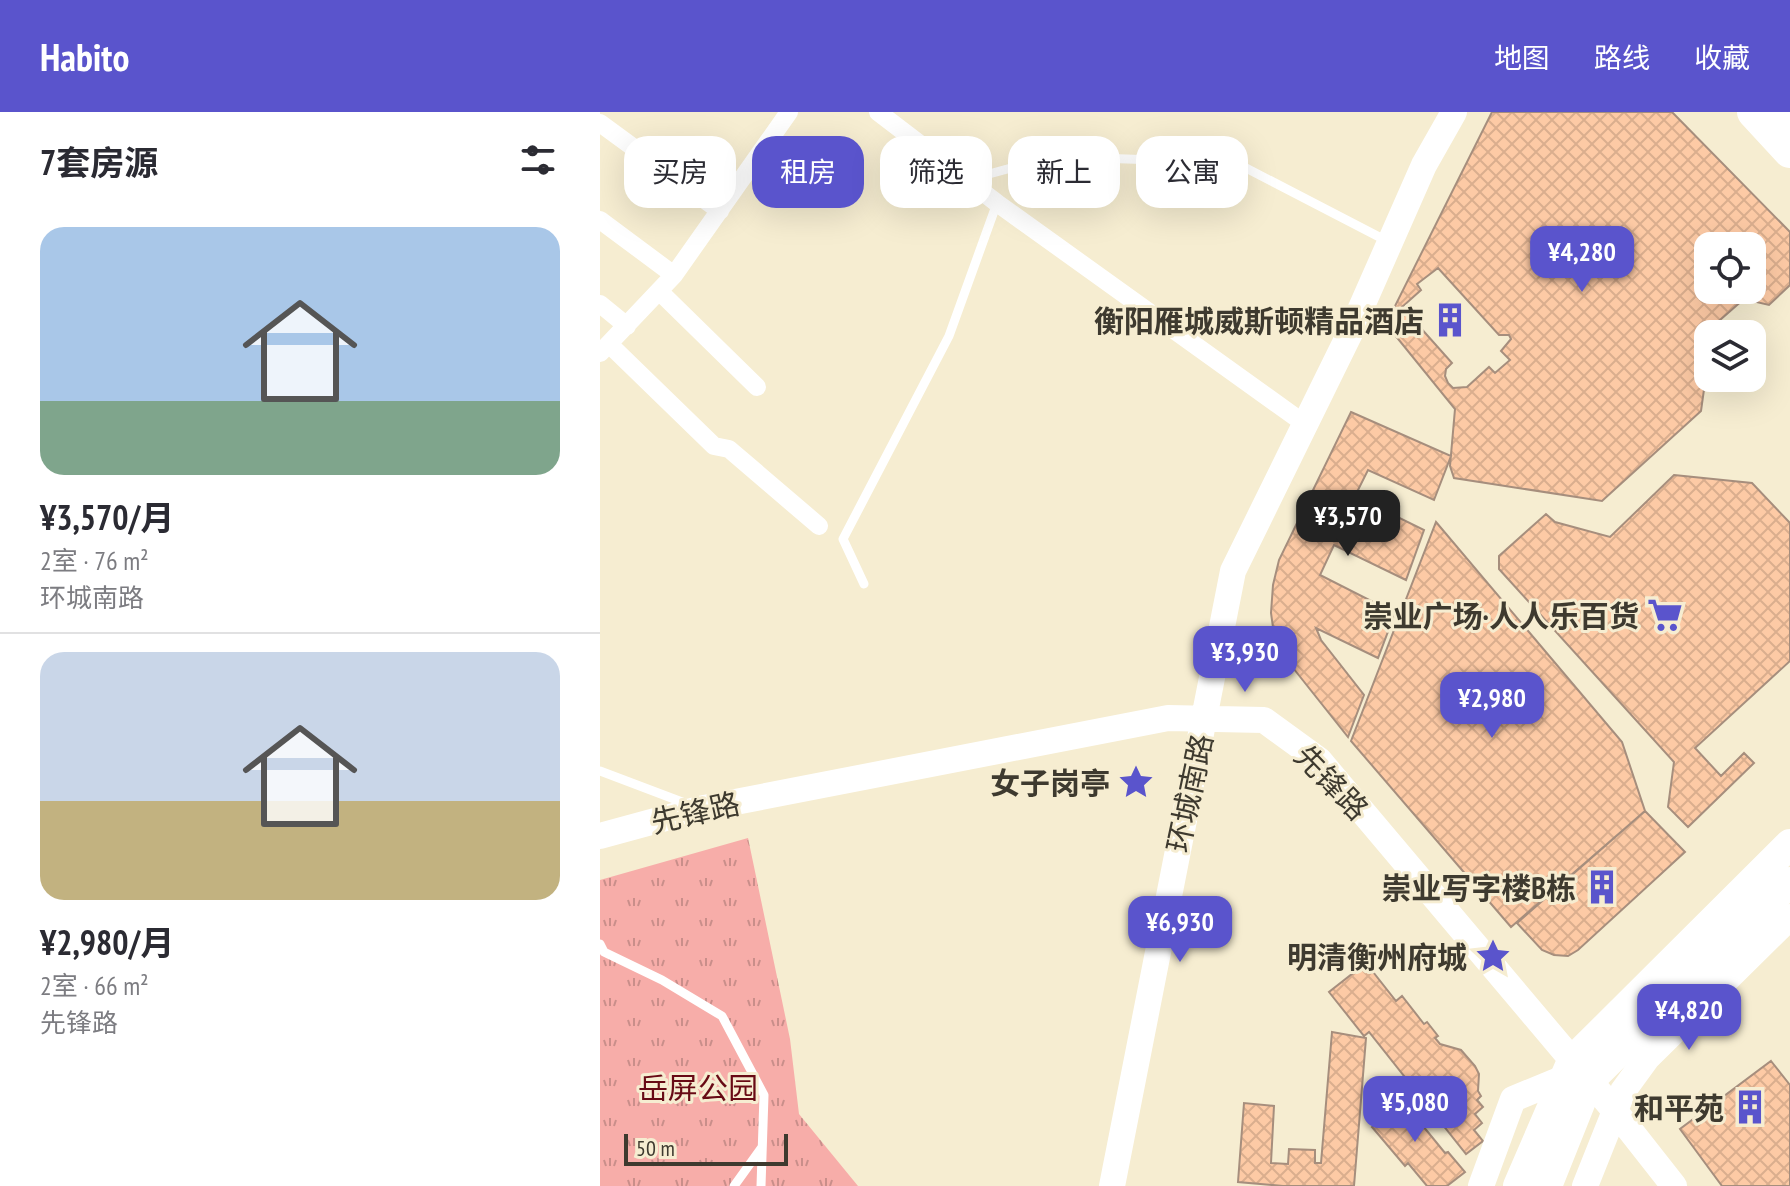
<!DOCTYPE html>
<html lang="zh">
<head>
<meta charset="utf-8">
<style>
	body { margin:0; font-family:"PT Sans Narrow","Noto Sans SC",sans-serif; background:#f2f2f3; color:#2b2b33; height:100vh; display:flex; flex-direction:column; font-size:30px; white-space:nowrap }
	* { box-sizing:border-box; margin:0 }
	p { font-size:26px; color:#7c7c81 }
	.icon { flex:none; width:44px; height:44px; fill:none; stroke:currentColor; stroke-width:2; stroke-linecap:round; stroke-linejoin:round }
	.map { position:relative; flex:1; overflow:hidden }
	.side { display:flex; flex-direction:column; background:#fff; width:600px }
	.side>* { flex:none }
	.top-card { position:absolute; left:24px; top:24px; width:760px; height:72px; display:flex; gap:16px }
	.tools { position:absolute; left:1094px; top:120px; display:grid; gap:16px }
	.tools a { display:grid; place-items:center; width:72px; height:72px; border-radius:16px; background:#fff; box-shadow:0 8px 32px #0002; font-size:40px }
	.scale { position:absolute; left:24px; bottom:20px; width:164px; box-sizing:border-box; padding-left:8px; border:4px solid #3e3a2f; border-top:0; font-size:22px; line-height:28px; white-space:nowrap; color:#3e3a2f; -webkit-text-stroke:6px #f6edd1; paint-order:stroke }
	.price { position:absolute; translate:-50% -68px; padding:0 18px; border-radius:16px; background:#5a54cc; color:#fff; font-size:26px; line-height:52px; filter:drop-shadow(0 2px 4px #0008) }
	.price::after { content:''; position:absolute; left:50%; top:48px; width:24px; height:18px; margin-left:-12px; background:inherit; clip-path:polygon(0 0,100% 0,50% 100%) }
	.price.current { background:#222; color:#fff }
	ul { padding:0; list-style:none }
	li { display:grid; align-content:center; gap:16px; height:424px; padding:0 40px }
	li+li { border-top:2px solid #e1e1e2 }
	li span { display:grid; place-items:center; height:248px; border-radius:24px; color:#555 }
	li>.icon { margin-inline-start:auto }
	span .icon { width:144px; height:144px; fill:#fffc; stroke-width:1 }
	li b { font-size:34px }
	h2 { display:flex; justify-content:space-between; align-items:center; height:96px; padding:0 40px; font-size:34px }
	.tag { padding:0 28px; border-radius:24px; background:#fff; box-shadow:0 8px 32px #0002; font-size:28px; line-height:72px }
	.tag.current { background:#5a54cc; color:#fff }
	header { display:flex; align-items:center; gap:48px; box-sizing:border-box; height:112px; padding:0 40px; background:#5a54cc; color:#fff }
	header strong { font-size:38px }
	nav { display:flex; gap:44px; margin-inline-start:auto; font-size:28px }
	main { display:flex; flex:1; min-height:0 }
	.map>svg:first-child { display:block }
</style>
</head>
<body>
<header>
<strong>Habito</strong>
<nav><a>地图</a><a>路线</a><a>收藏</a></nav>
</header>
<main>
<section class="side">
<h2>7套房源<svg class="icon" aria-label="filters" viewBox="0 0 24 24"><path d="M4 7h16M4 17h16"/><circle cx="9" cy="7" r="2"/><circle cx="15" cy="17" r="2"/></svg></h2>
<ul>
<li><span style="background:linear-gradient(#a9c7e8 70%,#7fa58c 0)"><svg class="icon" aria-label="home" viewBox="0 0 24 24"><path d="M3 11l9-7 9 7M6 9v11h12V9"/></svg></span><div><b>¥3,570/月</b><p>2室 · 76 m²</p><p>环城南路</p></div></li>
<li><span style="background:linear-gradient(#c9d6e8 60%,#c2b280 0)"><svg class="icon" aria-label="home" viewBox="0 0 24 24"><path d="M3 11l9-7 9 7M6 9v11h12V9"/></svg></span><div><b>¥2,980/月</b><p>2室 · 66 m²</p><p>先锋路</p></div></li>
</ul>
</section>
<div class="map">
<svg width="1190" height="1074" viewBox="0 0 1190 1074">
	<defs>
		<pattern id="park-tufts" width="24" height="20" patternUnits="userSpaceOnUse" patternTransform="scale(2)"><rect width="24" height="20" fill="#f7ada9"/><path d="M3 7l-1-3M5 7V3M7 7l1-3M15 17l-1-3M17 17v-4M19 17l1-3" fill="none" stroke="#c98e8a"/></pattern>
		<pattern id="building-cross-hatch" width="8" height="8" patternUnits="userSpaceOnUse" patternTransform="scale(2)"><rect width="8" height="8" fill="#fdcaa5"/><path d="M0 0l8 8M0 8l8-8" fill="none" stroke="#daae8e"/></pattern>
	</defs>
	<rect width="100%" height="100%" fill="#f6edd1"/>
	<path fill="url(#park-tufts)" d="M148,726L190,927L199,1002L258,1074H0V768Z"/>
	<path fill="url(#building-cross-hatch)" stroke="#a68e7d" stroke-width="2" fill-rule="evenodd" d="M892,0H1072L1190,120V173L1169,193L1144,187L1096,229L1108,249L1101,299L1002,389L854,366L850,354L855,297L786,212ZM1108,134H1152V178H1108Z
		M838,156L899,223H909L911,227L901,239L910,248L895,261L889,255L867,275L853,276L848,271L845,264L846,257L852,251L802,195L821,178L817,172Z
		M751,300L851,344L834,388L768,358L755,384L824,418L806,468L734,433L720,463L795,501L778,546L716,516L721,528L764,583L748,625L682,542L675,530L671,501L673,473L679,448Z
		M1074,363L1152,371L1190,411V549L1095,636L1121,664L1144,641L1154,651L1088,715L1068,695L1074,650L899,457V444L946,402L955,410L1010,425Z
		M836,410L1022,630L1045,699L911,815L751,629Z
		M1045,699L1085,740L978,838L968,844L954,843L942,838L917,811Z
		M766,851L796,889L802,884L824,912L827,910L838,924L835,926L840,932L861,938L875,954L879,962L878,979L881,984L877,988L883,995L875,1002L882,1011L874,1018L883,1029L866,1042L769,920L764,924L729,880Z
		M732,920L766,926L754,1074H683L638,1070L644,991L674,994L671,1051L688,1052L689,1037L715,1038V1051H721Z
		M1171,949L1190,973V1074H1122L1080,1017Z
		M796,981L845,1041L848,1040L865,1060L847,1074H827L808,1051L805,1054L772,1015L779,1009L775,1004L779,1000L777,997Z"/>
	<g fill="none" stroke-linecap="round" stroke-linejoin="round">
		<path stroke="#fff" stroke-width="9" d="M362,62H389L426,52L497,46L615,50L646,56L787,129
			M264,472L243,427L349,224L397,91
			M0,659L90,693
			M0,832L4,840L62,868L122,904L164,983L161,1074
			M134,1074L162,1035"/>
		<path stroke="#fff" stroke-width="18" d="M278,0L397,91L705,312
			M0,11L120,99
			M0,108L74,163
			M59,179L157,275
			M0,192L27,214
			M9,232L114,334L129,337L219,414
			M0,241L74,163L189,0"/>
		<path stroke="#fff" stroke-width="26" d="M0,724L99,697L568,606L664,608L719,648L1015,999L1074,1074
			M512,1074L633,459L750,221L824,53L854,0
			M881,1074L913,987L964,966
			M985,1074L1023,979L1047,946L1190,805"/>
		<path stroke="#fff" stroke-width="30" d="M918,1074L972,949L1190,732
			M947,1074L989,969L1190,770"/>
		<path stroke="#fff" stroke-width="34" d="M1154,0L1190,39
			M1188,0L1190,2"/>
	</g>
	<defs>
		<g id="building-bare" transform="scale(2.76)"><path d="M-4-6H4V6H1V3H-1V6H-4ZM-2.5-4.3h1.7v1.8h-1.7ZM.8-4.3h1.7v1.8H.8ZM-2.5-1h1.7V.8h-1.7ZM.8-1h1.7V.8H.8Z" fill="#5a54cc" stroke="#f6edd1" stroke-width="2.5" paint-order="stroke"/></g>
		<g id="supermarket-bare" transform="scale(2.76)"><path d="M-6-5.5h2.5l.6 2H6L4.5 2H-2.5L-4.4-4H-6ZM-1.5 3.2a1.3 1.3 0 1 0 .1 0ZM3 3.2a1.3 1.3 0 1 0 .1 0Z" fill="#5a54cc" stroke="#f6edd1" stroke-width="2.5" paint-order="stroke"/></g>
		<g id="sight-bare" transform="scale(2.76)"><path d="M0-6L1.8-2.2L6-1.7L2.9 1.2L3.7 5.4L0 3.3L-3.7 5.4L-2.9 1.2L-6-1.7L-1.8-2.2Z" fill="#5a54cc" stroke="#f6edd1" stroke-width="2.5" paint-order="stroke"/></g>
	</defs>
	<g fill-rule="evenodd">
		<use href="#building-bare" x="850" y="208"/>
		<use href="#supermarket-bare" x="1065" y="503"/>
		<use href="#sight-bare" x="536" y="670"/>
		<use href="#building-bare" x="1002" y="775"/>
		<use href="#sight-bare" x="893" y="844"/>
		<use href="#building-bare" x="1150" y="995"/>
	</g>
	<g text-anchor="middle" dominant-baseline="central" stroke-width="6" stroke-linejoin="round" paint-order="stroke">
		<g font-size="30" font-weight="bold" fill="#3e3a2f" stroke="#f6edd1" text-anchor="end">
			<text x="824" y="208">衡阳雁城威斯顿精品酒店</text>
			<text x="1039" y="503">崇业广场·人人乐百货</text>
			<text x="510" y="670">女子岗亭</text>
			<text x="976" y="775">崇业写字楼B栋</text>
			<text x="867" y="844">明清衡州府城</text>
			<text x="1124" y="995">和平苑</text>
		</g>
		<g font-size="30" fill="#3e3a2f" stroke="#f6edd1">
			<text transform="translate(732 670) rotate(46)">先锋路</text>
			<text transform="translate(589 681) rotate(-78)">环城南路</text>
			<text transform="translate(95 700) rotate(-13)">先锋路</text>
		</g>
		<g font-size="30" fill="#680a15" stroke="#f6edd1">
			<text x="98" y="975">岳屏公园</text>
		</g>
	</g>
</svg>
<div class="tools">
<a><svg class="icon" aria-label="locate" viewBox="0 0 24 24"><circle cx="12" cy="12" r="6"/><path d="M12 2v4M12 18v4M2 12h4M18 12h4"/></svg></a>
<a><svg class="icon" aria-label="layers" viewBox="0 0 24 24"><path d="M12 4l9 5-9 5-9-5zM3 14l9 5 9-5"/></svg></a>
</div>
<div class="scale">50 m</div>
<b class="price" style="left:982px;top:182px">¥4,280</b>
<b class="price current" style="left:748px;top:446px">¥3,570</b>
<b class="price" style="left:645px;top:582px">¥3,930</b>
<b class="price" style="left:892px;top:628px">¥2,980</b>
<b class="price" style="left:580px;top:852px">¥6,930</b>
<b class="price" style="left:1089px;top:940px">¥4,820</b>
<b class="price" style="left:815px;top:1032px">¥5,080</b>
<div class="top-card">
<a class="tag">买房</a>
<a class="tag current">租房</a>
<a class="tag">筛选</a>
<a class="tag">新上</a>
<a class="tag">公寓</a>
</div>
</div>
</main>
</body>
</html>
